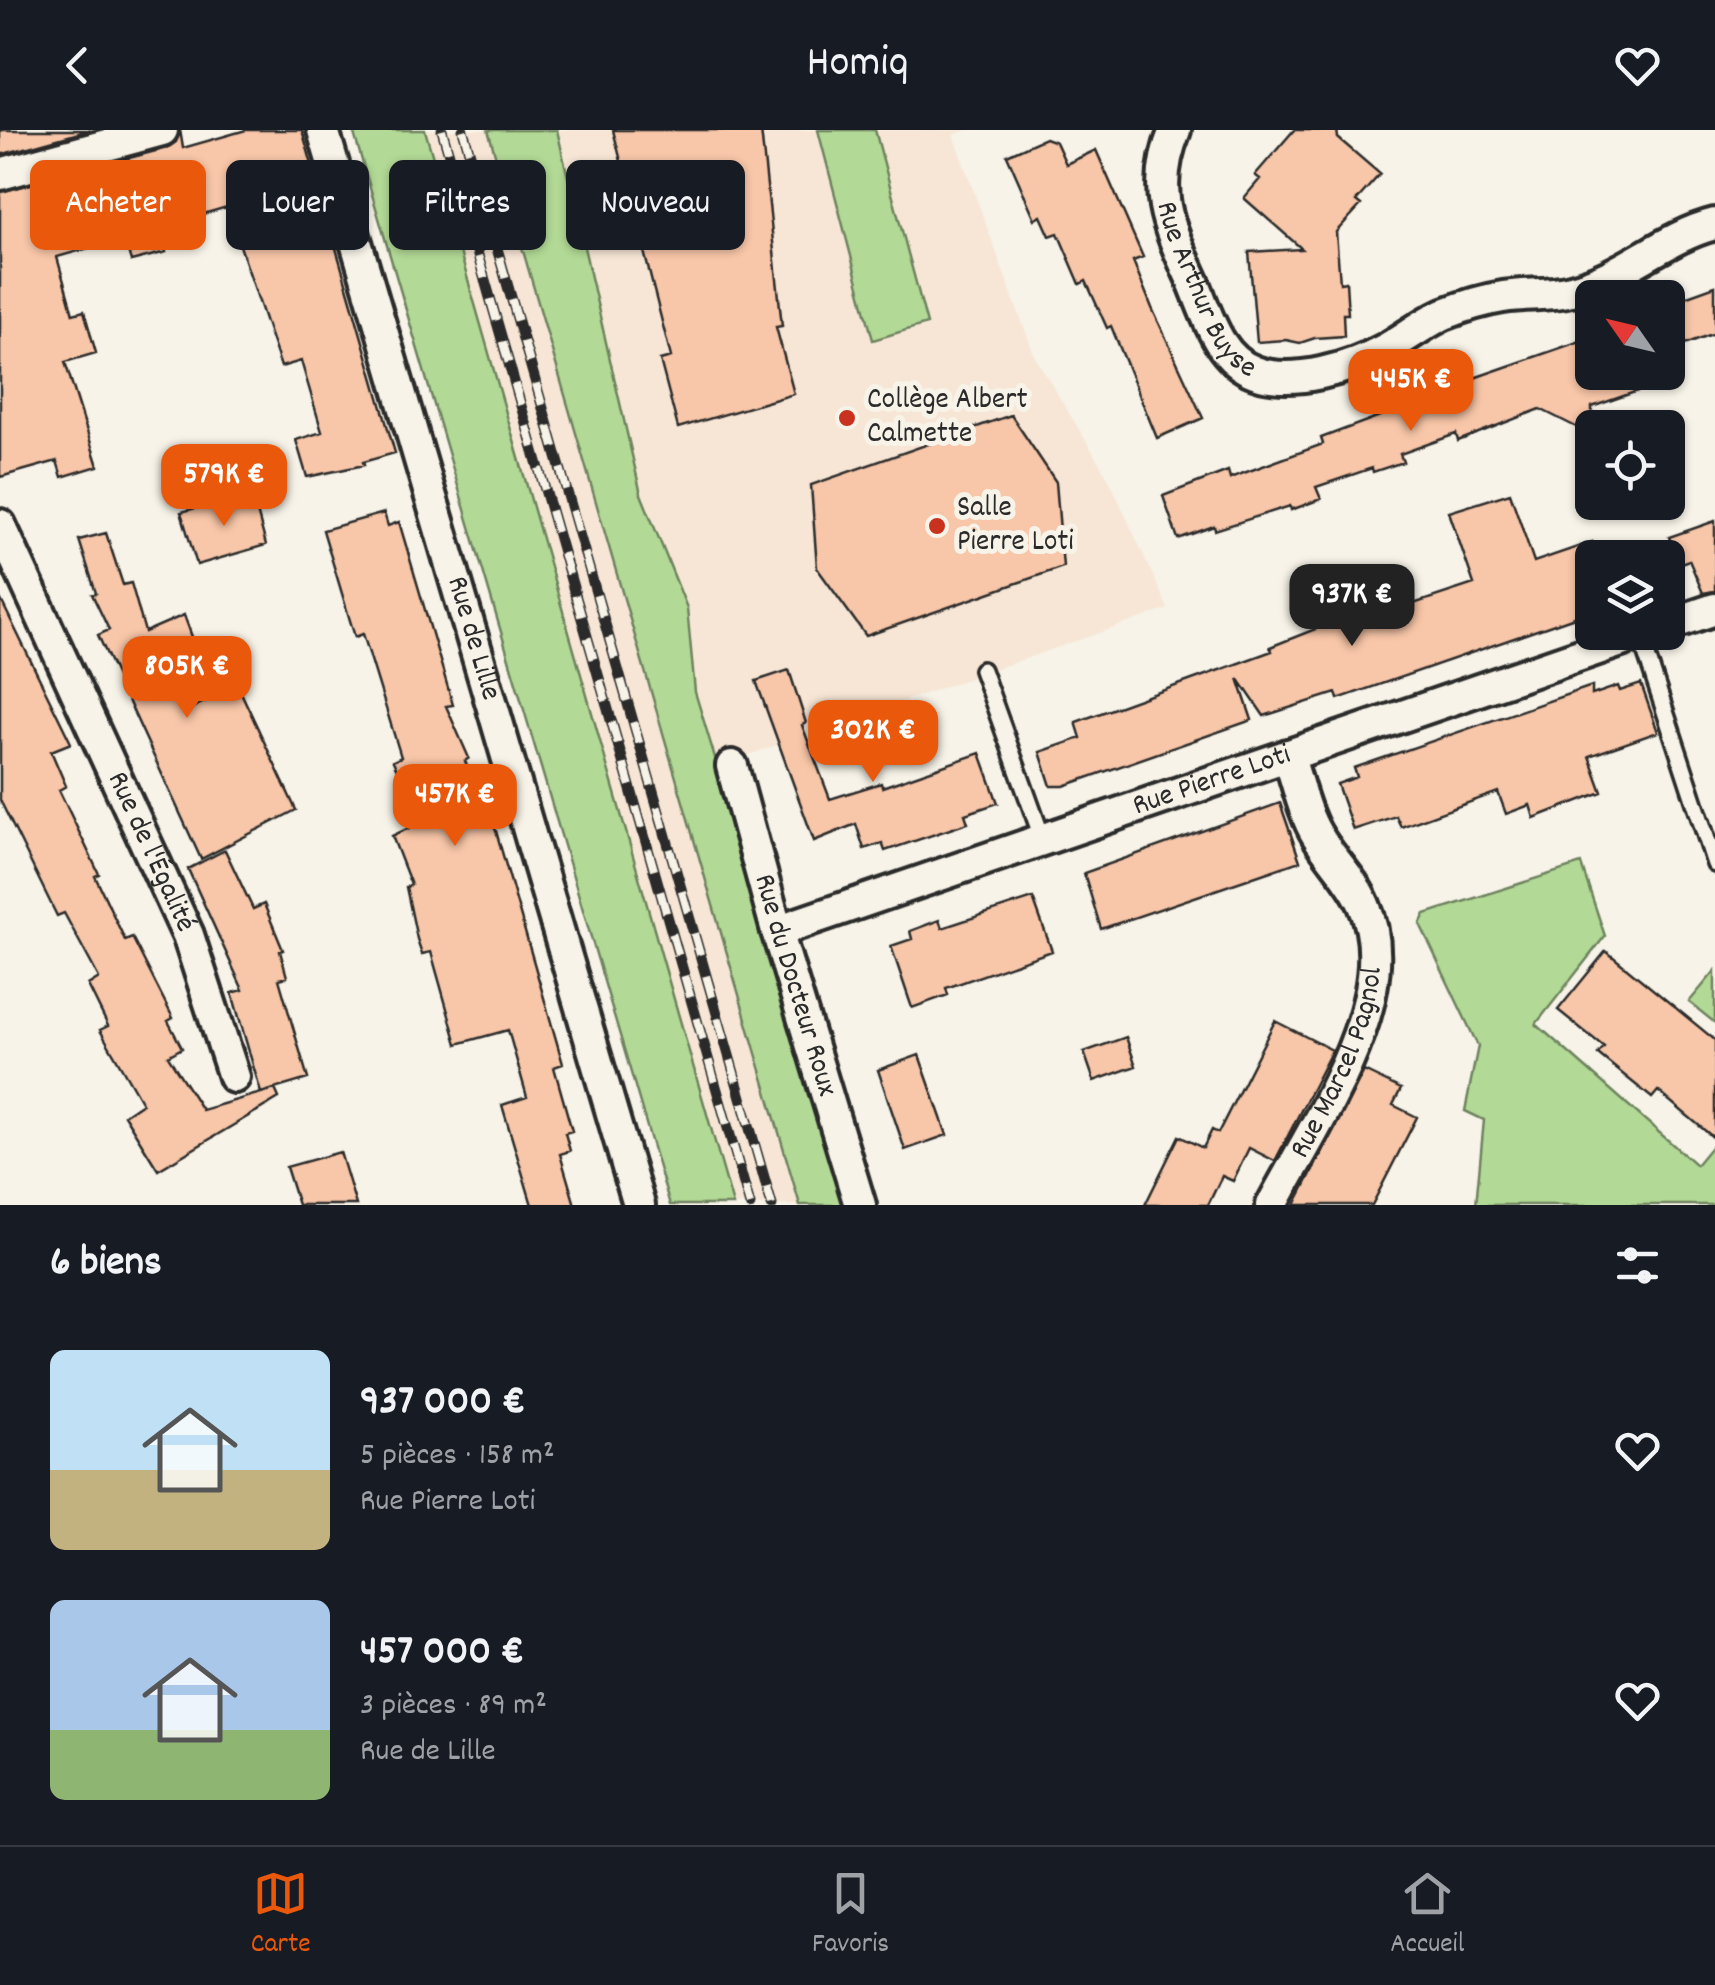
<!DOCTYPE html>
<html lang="fr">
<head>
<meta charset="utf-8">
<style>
	body { margin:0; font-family:Dekko,sans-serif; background:#242831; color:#f1f3f6; height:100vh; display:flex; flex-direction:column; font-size:38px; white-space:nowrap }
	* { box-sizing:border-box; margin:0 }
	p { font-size:32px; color:#9ea1a6 }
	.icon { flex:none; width:55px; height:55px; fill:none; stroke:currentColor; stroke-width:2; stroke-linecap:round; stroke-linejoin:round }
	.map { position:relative; height:1075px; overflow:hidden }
	.side { display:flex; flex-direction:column; background:#171b24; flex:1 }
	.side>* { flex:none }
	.banner { position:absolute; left:30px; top:30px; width:1000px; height:90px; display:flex; gap:20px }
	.needle { width:65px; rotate:304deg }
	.fabs { position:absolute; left:1575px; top:150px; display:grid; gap:20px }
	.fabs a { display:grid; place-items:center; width:110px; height:110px; border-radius:15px; background:#171b24; box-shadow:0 2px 8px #0004; font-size:50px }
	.price { position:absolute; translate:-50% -85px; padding:0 22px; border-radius:20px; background:#ea580c; color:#fff; font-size:32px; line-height:65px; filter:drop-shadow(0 2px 5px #0008) }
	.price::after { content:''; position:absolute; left:50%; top:60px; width:30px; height:22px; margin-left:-15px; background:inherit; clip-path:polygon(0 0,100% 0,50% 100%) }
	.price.current { background:#222; color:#fff }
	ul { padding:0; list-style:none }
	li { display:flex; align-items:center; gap:30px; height:250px; padding:0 50px }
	li span { display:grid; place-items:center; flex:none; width:280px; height:200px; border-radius:15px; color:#555 }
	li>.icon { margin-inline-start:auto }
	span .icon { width:120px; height:120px; fill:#fffc; stroke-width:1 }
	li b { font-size:42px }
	h2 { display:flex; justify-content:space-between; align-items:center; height:120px; padding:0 50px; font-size:42px }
	.tag { padding:0 35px; border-radius:15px; background:#171b24; box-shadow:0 2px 8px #0004; font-size:35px; line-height:90px }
	.tag.current { background:#ea580c; color:#fff }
	header { display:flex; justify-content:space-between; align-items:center; height:130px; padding:0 50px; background:#171b24; font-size:45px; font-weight:600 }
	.dock { display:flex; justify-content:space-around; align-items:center; height:140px; border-top:2px solid #363941; background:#171b24; font-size:28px; color:#9ea1a6 }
	.dock a { display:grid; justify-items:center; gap:5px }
	.dock .current { color:#ea580c }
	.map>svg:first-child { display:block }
</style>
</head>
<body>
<header><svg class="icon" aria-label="back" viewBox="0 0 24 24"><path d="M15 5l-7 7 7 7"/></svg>Homiq<svg class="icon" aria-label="heart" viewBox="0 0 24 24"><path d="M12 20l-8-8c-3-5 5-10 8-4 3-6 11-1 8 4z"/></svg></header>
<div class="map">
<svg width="1715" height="1075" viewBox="0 0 1715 1075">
	<rect width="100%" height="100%" fill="#f7f3e8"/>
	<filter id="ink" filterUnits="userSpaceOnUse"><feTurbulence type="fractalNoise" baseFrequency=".01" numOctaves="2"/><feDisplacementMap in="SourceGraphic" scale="20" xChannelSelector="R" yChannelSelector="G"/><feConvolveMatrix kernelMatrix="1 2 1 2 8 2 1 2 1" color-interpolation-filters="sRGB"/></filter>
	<g filter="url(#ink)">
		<path fill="#f7e6d5" d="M425,0H488L800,1075H733Z
			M549,0H966L953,5L1035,227L1109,349L1168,479L717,636L695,562L687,478L641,364Z"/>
		<path fill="#b2d995" stroke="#6e8260" stroke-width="2.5" d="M353,0H425L733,1075H670Z
			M488,0H557L641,364L687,478L695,562L851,1075H800Z
			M818,0H875L927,194L873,210Z
			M1581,734L1605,806L1536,894L1696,1035L1715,1012V1075H1476L1484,990L1465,981L1478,916L1420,794L1425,784Z
			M1715,841V893L1689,872Z"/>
		<path fill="#f8c6a8" stroke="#2b2b2b" stroke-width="2.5" d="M0,0H90L0,25Z
			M180,0L183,18L246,0H302L395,323L363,332L364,335L307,347L296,310L322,302L312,268L301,231L281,237L227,77L158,97L166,122L131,131L124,108L57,127L73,184L84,181L96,223L65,232L98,336L62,347L57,331L0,347V62L167,18L176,12Z
			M613,0H761L782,196L776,197L794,264L678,298L660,230L671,227Z
			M1294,0H1337L1338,8L1380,44L1356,71L1361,75L1336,102L1340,153L1346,152L1348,184H1343L1344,206L1315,208L1300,213L1286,210L1257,212L1249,122L1302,119L1244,68L1260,49L1255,45Z
			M1045,8L1056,12L1066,34L1096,20L1143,127L1133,131L1152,178L1203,288L1157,308L1111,196L1107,198L1086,151L1080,154L1058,103L1050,106L1041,86L1035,89L1007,25Z
			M1715,156V203L1668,220V173Z
			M1592,207V242H1677L1678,247L1592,277V305L1540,279L1458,311L1456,304L1400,324L1403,332L1373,342L1372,338L1316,357L1321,369L1291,380L1290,376L1215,400L1214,396L1178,409L1163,366L1228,341L1230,348L1323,314L1321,308L1404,277L1402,271L1467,245L1468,250Z
			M1011,285L1056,352L1063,437L866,506L817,438L811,355Z
			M252,363L266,415L197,435L181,382Z
			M1510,363L1534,432L1592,412V481L1338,569L1336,563L1264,586L1238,548L1252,590L1064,656H1051L1040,622L1081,608L1076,592L1272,521L1270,517L1358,482L1362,491L1474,454L1449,382Z
			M384,383L388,396L399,392L453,575L446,576L469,628L465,631L496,701L563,934L554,937L572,1001L565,1003L570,1021L560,1024L575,1075H532L502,975L527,967L508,900L457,914L431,822L422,824L417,809L406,757L411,755L392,706L422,692L393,631L401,627L363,504L355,507L323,400Z
			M1715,391V461L1703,463L1689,430L1678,434L1669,407Z
			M106,403L123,455L131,453L145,502L184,485L195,515L161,530L185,581L238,556L296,680L201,729L98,505L109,500L92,464L96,463L79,410Z
			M0,468L71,613L51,621L66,656L59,660L99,744L95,746L125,810L132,807L173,888L168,891L182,918L168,926L202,980L275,959L279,968L158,1040L124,985L142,973L100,900L108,896L88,855L99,848L64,783L57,786L0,670Z
			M789,540L806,593L802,595L830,669L881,653L882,657L980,623L998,673L965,684L968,693L885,721L882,713L864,719L856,694L814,711L756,551Z
			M1641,554L1658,602L1589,626L1602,662L1534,688L1530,675L1506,684L1498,662L1401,697L1396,686L1353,700L1337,654L1357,647L1354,638L1592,556V565L1618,556L1620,561Z
			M1280,673L1300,731L1101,799L1084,743Z
			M225,720L253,779L264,774L283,820L280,821L287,847L279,849L308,949L261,963L232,863L243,860L188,739Z
			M1033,768L1052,821L946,858L948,865L912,878L891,816L912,809L910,801L939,790L942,798Z
			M1606,821L1715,910V1009L1658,961L1652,968L1598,924L1604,917L1558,880Z
			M1275,891L1332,920L1275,1031L1249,1018L1233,1051L1222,1046L1208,1075H1145L1179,1006L1203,1018L1212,1000L1218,1003Z
			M1126,907L1136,936L1094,951L1084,922Z
			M919,925L947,1005L905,1020L878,940Z
			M1364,941L1401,959L1393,975L1417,987L1372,1075H1295Z
			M340,1022L356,1075H298L286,1037Z"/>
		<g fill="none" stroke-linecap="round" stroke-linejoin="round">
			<g stroke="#2b2b2b" stroke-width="22">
				<path id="lane" d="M1640,505L1715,734
					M982,540L1043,710"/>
			</g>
			<g stroke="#2b2b2b" stroke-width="38">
				<g id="street">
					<path id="s1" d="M323,0L639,1075"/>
					<path id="s2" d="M1175,0C1150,60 1168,96 1193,151C1207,184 1218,229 1255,242C1293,256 1351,238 1386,219C1405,208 1424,193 1444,184C1462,177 1484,170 1503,167C1525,163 1549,166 1571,160C1623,148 1663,107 1715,94"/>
					<path d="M0,44L162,0"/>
					<path id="s3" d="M0,395L188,805L234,947"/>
					<path d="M1668,495L1715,479"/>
					<path id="s4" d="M732,636L777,801L860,1075"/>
					<path id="s5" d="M777,801L1647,502"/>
					<path id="s6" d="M1272,1075C1314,995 1405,865 1364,775C1353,749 1331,729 1317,705C1303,682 1297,650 1288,625"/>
				</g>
			</g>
			<use href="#lane" stroke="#f7f3e8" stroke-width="15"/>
			<use href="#street" stroke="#f7f3e8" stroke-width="30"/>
			<g stroke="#2b2b2b" stroke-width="11">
				<path id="rail" d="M442,0L750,1075
					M463,0L772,1075"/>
			</g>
			<use href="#rail" stroke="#f7f3e8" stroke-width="8" stroke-dasharray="22" stroke-linecap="butt"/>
		</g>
	</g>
	<g fill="#c8321e" stroke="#f7f3e8" stroke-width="4">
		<circle cx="847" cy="288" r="10"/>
		<circle cx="937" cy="396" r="10"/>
	</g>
	<g text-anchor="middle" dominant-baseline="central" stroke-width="10" stroke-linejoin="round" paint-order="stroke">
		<g font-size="30" fill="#2b2b2b" stroke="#f7f3e8">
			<text stroke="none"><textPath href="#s2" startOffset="172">Rue Arthur Buyse</textPath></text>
			<text stroke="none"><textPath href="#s1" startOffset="530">Rue de Lille</textPath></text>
			<text stroke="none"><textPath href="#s5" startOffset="460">Rue Pierre Loti</textPath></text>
			<text stroke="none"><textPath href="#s3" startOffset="360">Rue de l'Égalité</textPath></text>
			<text stroke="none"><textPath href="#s4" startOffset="228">Rue du Docteur Roux</textPath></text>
			<text stroke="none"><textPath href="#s6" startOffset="158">Rue Marcel Pagnol</textPath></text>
		</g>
		<g font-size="30" fill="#2b2b2b" stroke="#f7f3e8" text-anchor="start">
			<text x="867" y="271">Collège Albert<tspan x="867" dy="34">Calmette</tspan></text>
			<text x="957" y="379">Salle<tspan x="957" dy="34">Pierre Loti</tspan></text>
		</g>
	</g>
</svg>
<div class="fabs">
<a><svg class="needle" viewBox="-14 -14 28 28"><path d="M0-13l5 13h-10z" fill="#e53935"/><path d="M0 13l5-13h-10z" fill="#9ea1a6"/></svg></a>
<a><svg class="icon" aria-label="locate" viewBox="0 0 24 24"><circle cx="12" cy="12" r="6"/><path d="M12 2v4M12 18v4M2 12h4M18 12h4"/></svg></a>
<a><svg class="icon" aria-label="layers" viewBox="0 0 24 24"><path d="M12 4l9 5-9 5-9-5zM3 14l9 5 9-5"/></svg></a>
</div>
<b class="price" style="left:1411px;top:304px">445K €</b>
<b class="price" style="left:224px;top:399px">579K €</b>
<b class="price current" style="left:1352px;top:519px">937K €</b>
<b class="price" style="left:187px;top:591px">805K €</b>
<b class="price" style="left:873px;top:655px">302K €</b>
<b class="price" style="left:455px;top:719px">457K €</b>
<div class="banner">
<a class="tag current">Acheter</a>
<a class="tag">Louer</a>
<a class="tag">Filtres</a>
<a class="tag">Nouveau</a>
</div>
</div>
<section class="side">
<h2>6 biens<svg class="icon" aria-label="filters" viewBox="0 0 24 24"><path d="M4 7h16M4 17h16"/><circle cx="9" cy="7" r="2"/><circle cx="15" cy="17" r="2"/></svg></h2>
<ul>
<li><span style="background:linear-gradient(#bfe0f5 60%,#c2b280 0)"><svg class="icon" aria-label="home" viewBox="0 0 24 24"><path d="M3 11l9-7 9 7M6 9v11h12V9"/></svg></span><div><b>937 000 €</b><p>5 pièces · 158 m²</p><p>Rue Pierre Loti</p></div><svg class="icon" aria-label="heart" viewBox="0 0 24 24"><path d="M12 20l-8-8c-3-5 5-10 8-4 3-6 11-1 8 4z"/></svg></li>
<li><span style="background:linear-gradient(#a9c7e8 65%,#8fb573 0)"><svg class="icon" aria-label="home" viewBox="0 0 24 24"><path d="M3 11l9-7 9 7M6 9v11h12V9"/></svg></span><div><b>457 000 €</b><p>3 pièces · 89 m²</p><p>Rue de Lille</p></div><svg class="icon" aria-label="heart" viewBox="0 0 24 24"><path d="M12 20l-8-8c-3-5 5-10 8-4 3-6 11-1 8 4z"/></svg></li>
</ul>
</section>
<nav class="dock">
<a class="current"><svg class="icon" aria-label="map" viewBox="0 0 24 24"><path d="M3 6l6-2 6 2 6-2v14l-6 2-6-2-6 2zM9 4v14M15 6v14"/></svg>Carte</a>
<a><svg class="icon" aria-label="saved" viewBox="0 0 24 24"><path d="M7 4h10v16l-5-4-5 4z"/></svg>Favoris</a>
<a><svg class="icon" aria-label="home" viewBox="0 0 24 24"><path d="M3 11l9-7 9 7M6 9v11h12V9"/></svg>Accueil</a>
</nav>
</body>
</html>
